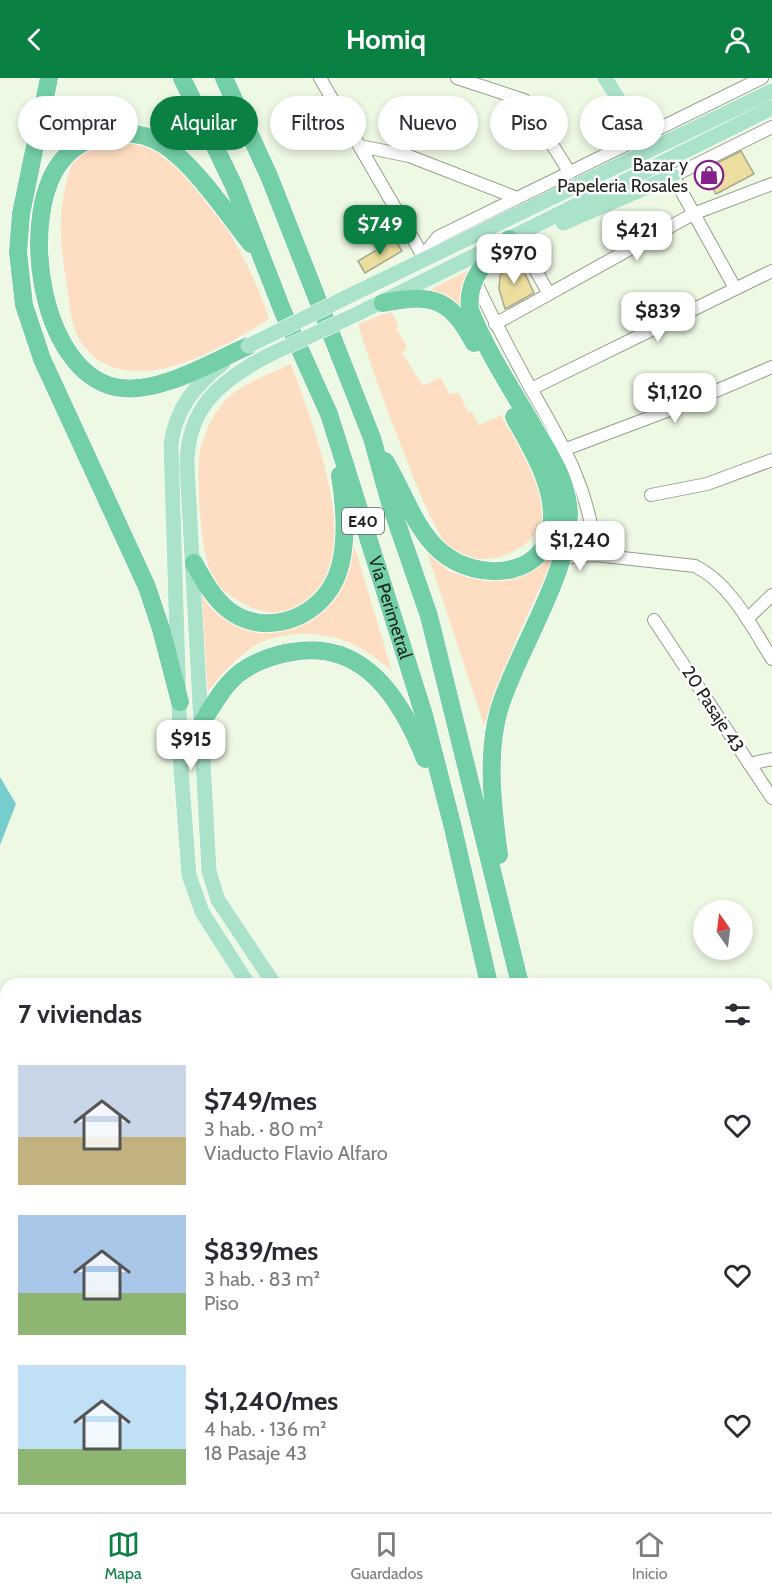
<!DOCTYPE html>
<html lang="es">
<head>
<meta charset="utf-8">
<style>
	body { margin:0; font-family:Cabin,sans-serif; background:#f2f2f3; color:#2b2b33; height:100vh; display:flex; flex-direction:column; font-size:22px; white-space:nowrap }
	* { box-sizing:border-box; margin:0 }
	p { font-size:20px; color:#7c7c81 }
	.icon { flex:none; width:33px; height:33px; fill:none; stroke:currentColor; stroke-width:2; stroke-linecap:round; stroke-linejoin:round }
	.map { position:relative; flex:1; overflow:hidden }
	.panel { position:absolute; left:0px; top:900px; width:772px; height:534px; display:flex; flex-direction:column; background:#fff; border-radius:18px 18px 0 0; box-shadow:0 3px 9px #0003 }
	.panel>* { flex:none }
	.top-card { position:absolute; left:18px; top:18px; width:736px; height:54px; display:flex; gap:12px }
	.needle { width:39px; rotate:346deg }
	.buttons { position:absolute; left:693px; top:822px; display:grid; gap:12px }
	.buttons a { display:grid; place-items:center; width:60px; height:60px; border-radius:50%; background:#fff; box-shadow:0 3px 9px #0003; font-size:30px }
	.price { position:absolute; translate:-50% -51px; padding:0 14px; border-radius:12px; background:#fff; color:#222; font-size:20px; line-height:39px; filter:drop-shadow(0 2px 3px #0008) }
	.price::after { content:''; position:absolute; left:50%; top:36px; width:18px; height:14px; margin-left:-9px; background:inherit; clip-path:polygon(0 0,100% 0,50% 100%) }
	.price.active { background:#0b8043; color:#fff }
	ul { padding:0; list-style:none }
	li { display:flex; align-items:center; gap:18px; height:150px; padding:0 18px }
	li span { display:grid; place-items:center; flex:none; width:168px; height:120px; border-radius:0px; color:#555 }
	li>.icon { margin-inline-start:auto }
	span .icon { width:72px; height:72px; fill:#fffc; stroke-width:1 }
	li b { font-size:26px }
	h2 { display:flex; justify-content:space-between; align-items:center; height:72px; padding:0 18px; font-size:26px }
	.pill { padding:0 21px; border-radius:27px; background:#fff; box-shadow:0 3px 9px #0003; font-size:21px; line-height:54px }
	.pill.active { background:#0b8043; color:#fff }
	header { display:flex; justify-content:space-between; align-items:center; height:78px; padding:0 18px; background:#0b8043; color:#fff; font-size:27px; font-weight:800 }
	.tabs { display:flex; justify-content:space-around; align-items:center; height:84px; border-top:2px solid #e1e1e2; background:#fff; font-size:16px; color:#7c7c81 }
	.tabs a { display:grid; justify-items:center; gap:3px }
	.tabs .active { color:#0b8043 }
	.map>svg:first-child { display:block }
</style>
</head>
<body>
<header><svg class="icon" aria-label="back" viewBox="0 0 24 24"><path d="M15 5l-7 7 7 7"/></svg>Homiq<svg class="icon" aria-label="person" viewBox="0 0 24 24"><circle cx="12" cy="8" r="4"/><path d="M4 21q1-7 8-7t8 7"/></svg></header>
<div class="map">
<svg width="772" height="1434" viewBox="0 0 772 1434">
	<rect width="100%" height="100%" fill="#edf9e3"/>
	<path fill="#fddec2" d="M124,62C134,64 147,64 156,69C203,95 254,191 269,241C222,271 124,328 81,264C70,247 70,227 67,207C58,154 57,125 76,74Z
		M470,191L464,211L467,238L428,213Z
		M391,233L399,249L396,250L407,269L402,275L423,308L441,299L449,316L459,315L467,333L472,334L479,347L501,337C511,356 538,396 543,413C557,465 488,500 449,470C443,466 440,456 437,450C423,426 414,401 404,375C387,332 371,290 358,246Z
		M291,286C311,342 379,506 291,533C265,541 235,524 217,506C200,489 195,392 201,369C206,351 216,330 230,318C246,304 272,295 291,286Z
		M350,454L392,593C382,585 372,577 362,571C331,552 281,550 251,570C234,582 221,597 208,613L199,514L219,532L272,549L342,501L350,485Z
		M559,454L555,477L515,564L484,647L424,465L448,493L480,502L516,498Z"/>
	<path fill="#77cdce" d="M0,699L16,726L0,767Z
		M0,990L6,993V1335L0,1323Z
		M133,1428H200L194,1434C181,1434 142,1434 133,1428Z
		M229,1428H369L373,1434H241Z"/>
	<path fill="#ecde9e" stroke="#aaa58f" stroke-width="1.5" d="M612,33L624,54L598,69L586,47Z
		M741,73L754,96L716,116L703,92Z
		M395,161L402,173L365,195L358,183Z
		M518,181L534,215L505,231L499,211L500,198L508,188Z"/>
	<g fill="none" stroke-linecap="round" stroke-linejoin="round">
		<g stroke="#949f8b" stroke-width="14">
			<path id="minor" d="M320,0L423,178
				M457,0L524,22L570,95
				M360,68L409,78L517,120
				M516,157L549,216
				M419,183L438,159L762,0
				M474,200C491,238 511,274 531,311C562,365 591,413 595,477
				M735,210L673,98L772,49
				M495,246L693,136L772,106
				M531,311L772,193
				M566,371L683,327L772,289
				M651,417L707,406L772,382
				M561,480L595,477L695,488C730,505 752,549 772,581
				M747,541L772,517
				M654,542L772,720
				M749,686L772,681"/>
		</g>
		<g stroke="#fff" stroke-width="16">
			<path id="major" d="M605,0L650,71
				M563,145L673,98
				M351,217L772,13
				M359,235L772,30
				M267,278C220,303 187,330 187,387L209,793L218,822L274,906
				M223,285C195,307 176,330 171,366L181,691L189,797L202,834L248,906
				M222,1434L226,1428
				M245,1434L250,1428"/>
		</g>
		<g stroke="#fff" stroke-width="20">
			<g id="highway">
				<path d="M49,0L21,136L18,174L24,227L42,281L147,509L161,551L180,624"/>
				<path id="s1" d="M182,0L234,108L283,234L329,336L424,637L453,750L489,906"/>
				<path d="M224,0L269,98L372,360L390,425L429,538L520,906"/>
				<path d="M383,225C431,216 449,218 474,265"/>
				<path d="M248,268C210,285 156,318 115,309C38,292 17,132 64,80C75,67 91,60 107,57C127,53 147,56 164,67C195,87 227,136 251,166"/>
				<path d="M385,383C403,412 414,450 440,473C479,507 553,500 552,437C552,403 530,368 514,339"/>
				<path d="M194,485C203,501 212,518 226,530C261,560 316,543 335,502C349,472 345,429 340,397"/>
				<path d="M202,645C212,629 222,610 237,597C252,585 273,577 292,574C365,561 402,623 425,681"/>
				<path d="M499,777C493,731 486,677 499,632C516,573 577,486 568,426C564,397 547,372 533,348C511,310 486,272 470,232C466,199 488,182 509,161"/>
				<path d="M611,1428L612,1434"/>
				<path d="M643,1428L644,1434"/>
			</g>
		</g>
		<use href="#minor" stroke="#fff" stroke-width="12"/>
		<use href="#major" stroke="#abe2ca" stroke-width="15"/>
		<use href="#highway" stroke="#73cfa6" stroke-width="18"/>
		<g stroke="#fff" stroke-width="16" stroke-linecap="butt">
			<path id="major-bridge" d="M248,268L351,217
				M267,278L359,235"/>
		</g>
		<use href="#major-bridge" stroke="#abe2ca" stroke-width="15"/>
	</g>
	<defs>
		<g id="shop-ring" transform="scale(1.5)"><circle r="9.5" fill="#fff" stroke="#85218a" stroke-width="1.5"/><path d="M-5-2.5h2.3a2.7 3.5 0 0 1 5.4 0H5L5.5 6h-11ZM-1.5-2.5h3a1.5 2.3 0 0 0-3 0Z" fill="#85218a"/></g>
	</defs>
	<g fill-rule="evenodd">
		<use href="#shop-ring" x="709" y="97"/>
	</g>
	<g text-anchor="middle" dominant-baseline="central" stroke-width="5" stroke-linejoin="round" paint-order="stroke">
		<rect fill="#fff" stroke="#61645e" stroke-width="1.5" x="342" y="430" width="42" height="26" rx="4.5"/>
		<g font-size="16" font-weight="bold" fill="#1d2119">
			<text x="363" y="443">E40</text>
		</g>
		<g font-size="18" fill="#1d2119" stroke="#fff" text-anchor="end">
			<text x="688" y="87">Bazar y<tspan x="688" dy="21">Papeleria Rosales</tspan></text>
		</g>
		<g font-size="18" fill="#1d2119" stroke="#fff">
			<text stroke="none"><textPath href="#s1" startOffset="570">Vía Perimetral</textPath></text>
			<text transform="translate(713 631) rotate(57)">20 Pasaje 43</text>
		</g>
	</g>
</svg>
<div class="buttons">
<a><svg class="needle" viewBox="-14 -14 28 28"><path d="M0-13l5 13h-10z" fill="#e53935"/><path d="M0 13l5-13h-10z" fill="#7c7c81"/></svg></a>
</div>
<b class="price active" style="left:380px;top:178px">$749</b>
<b class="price" style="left:637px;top:184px">$421</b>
<b class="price" style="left:514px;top:207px">$970</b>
<b class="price" style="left:658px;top:265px">$839</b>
<b class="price" style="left:675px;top:346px">$1,120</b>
<b class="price" style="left:580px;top:494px">$1,240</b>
<b class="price" style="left:191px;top:693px">$915</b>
<div class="top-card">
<a class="pill">Comprar</a>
<a class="pill active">Alquilar</a>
<a class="pill">Filtros</a>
<a class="pill">Nuevo</a>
<a class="pill">Piso</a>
<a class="pill">Casa</a>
</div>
<section class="panel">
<h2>7 viviendas<svg class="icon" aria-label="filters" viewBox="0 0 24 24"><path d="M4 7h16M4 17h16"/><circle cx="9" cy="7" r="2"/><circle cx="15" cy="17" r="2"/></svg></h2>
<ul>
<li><span style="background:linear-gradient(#c9d6e8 60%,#c2b280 0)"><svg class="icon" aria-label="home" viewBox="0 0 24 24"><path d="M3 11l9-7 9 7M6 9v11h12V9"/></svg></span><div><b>$749/mes</b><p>3 hab. · 80 m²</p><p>Viaducto Flavio Alfaro</p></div><svg class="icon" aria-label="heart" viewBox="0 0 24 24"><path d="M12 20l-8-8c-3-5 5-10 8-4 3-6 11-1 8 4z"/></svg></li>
<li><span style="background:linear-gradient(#a9c7e8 65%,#8fb573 0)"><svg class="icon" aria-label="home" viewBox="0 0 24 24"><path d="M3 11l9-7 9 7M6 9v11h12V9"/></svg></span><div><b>$839/mes</b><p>3 hab. · 83 m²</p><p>Piso</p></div><svg class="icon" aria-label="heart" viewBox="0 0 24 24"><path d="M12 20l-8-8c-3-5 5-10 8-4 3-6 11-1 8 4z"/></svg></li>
<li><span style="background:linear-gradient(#bfe0f5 70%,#8fb573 0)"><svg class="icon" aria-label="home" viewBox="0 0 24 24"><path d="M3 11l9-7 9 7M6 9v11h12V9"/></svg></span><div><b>$1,240/mes</b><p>4 hab. · 136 m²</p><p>18 Pasaje 43</p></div><svg class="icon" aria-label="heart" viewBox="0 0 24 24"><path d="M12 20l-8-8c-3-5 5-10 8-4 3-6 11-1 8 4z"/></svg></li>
</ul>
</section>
</div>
<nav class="tabs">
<a class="active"><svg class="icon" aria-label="map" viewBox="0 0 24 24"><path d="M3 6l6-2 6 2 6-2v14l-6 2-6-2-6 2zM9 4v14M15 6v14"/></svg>Mapa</a>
<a><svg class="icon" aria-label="saved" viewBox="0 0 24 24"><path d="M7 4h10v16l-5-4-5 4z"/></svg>Guardados</a>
<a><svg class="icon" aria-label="home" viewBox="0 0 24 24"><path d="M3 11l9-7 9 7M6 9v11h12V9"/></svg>Inicio</a>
</nav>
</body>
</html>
